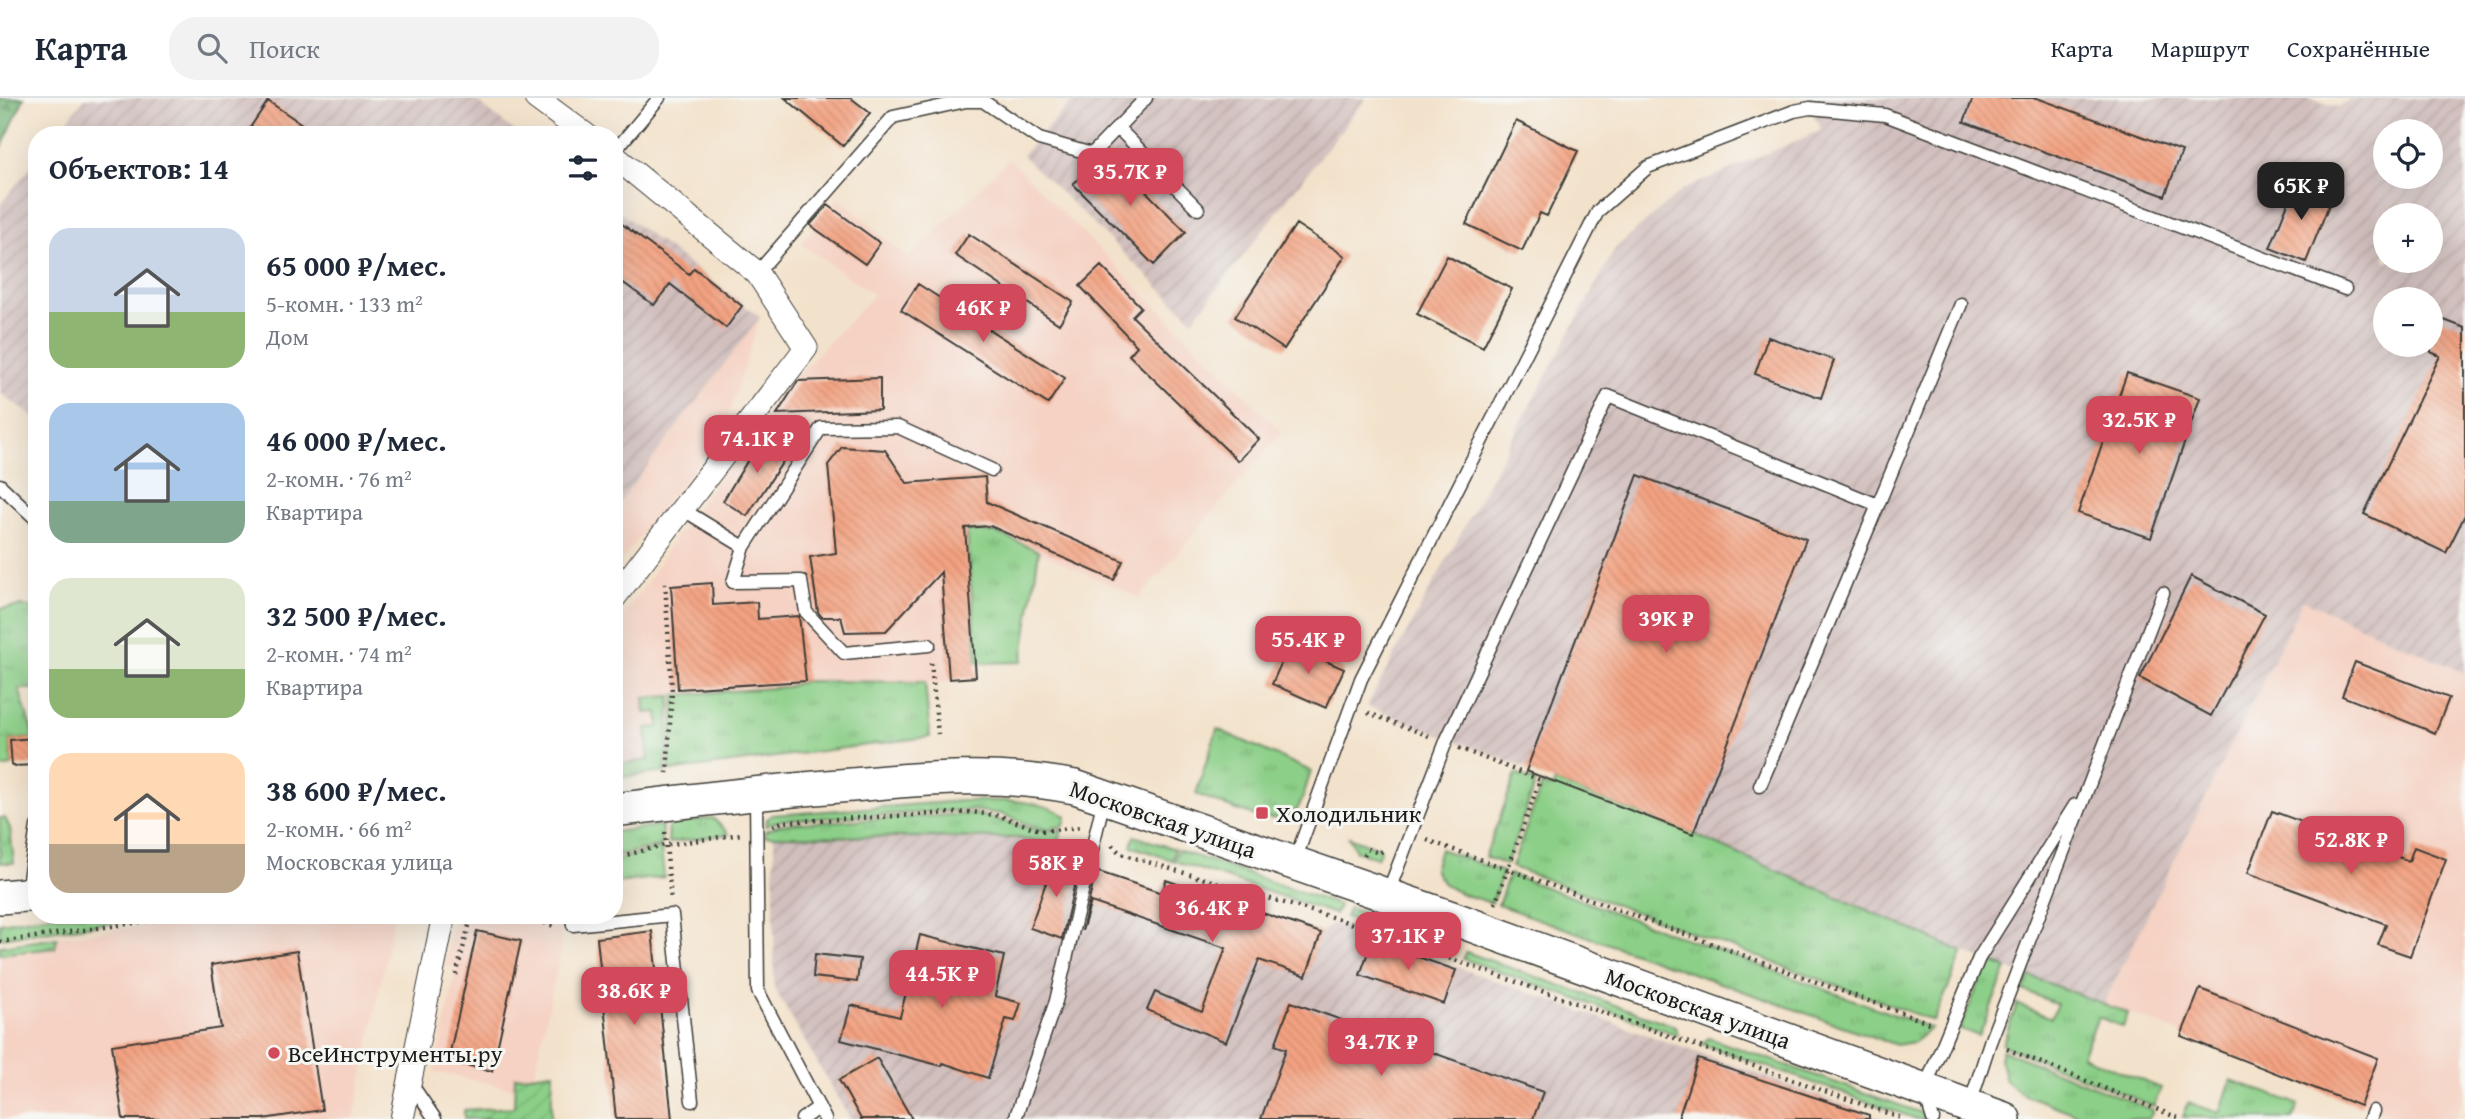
<!DOCTYPE html>
<html lang="ru">
<head>
<meta charset="utf-8">
<style>
	body { margin:0; font-family:"Gentium Book Plus",serif; background:#f2f2f3; color:#1f2937; height:100vh; display:flex; flex-direction:column; font-size:26px; white-space:nowrap }
	* { box-sizing:border-box; margin:0 }
	p { font-size:23px; color:#747a83 }
	.icon { flex:none; width:38px; height:38px; fill:none; stroke:currentColor; stroke-width:2; stroke-linecap:round; stroke-linejoin:round }
	.map { position:relative; flex:1; overflow:hidden }
	.panel { position:absolute; left:28px; top:28px; width:595px; height:798px; display:flex; flex-direction:column; background:#fff; border-radius:28px; box-shadow:0 7px 28px #0002 }
	.panel>* { flex:none }
	.controls { position:absolute; left:2373px; top:21px; display:grid; gap:14px }
	.controls a { display:grid; place-items:center; width:70px; height:70px; border-radius:50%; background:#fff; box-shadow:0 7px 28px #0002; font-size:35px }
	.price { position:absolute; translate:-50% -60px; padding:0 16px; border-radius:14px; background:#d1495b; color:#fff; font-size:23px; line-height:46px; filter:drop-shadow(0 2px 4px #0008) }
	.price::after { content:''; position:absolute; left:50%; top:42px; width:21px; height:16px; margin-left:-10px; background:inherit; clip-path:polygon(0 0,100% 0,50% 100%) }
	.price.current { background:#222; color:#fff }
	ul { padding:0; list-style:none }
	li { display:flex; align-items:center; gap:21px; height:175px; padding:0 21px }
	li span { display:grid; place-items:center; flex:none; width:196px; height:140px; border-radius:21px; color:#555 }
	li>.icon { margin-inline-start:auto }
	span .icon { width:84px; height:84px; fill:#fffc; stroke-width:1 }
	li b { font-size:30px }
	h2 { display:flex; justify-content:space-between; align-items:center; height:84px; padding:0 21px; font-size:30px }
	header { display:flex; align-items:center; gap:42px; box-sizing:border-box; height:98px; padding:0 35px; background:#fff; border-bottom:2px solid #e0e1e3 }
	header strong { font-size:33px }
	nav { display:flex; gap:38px; margin-inline-start:auto; font-size:24px }
	.search { width:490px; height:63px; background:#f2f2f3; display:flex; align-items:center; gap:18px; box-sizing:border-box; padding:0 24px; border-radius:28px; color:#747a83; font-size:26px }
	.map>svg:first-child { display:block }
</style>
</head>
<body>
<header>
<strong>Карта</strong>
<div class="search"><svg class="icon" aria-label="search" viewBox="0 0 24 24"><circle cx="10" cy="10" r="6"/><path d="M15 15l6 6"/></svg>Поиск</div>
<nav><a>Карта</a><a>Маршрут</a><a>Сохранённые</a></nav>
</header>
<div class="map">
<svg width="2465" height="1021" viewBox="0 0 2465 1021">
	<defs>
		<pattern id="industrial-furrows" width="10" height="10" patternUnits="userSpaceOnUse" patternTransform="scale(1.75)"><rect width="10" height="10" fill="#d1bfbd"/><path d="M-1 1l2-2M0 10L10 0M9 11l2-2" fill="none" stroke="#b3a4a2"/></pattern>
		<pattern id="grass-tufts" width="24" height="20" patternUnits="userSpaceOnUse" patternTransform="scale(1.75)"><rect width="24" height="20" fill="#8ccf88"/><path d="M3 7l-1-3M5 7V3M7 7l1-3M15 17l-1-3M17 17v-4M19 17l1-3" fill="none" stroke="#78b175"/></pattern>
		<pattern id="forest-firs" width="22" height="20" patternUnits="userSpaceOnUse" patternTransform="scale(1.75)"><rect width="22" height="20" fill="#71b274"/><path d="M5 1l3.5 6h-7zM16 11l3.5 6h-7z" fill="#5c905e"/></pattern>
		<pattern id="garden-furrows" width="10" height="10" patternUnits="userSpaceOnUse" patternTransform="scale(1.75)"><rect width="10" height="10" fill="#8ccf88"/><path d="M-1 1l2-2M0 10L10 0M9 11l2-2" fill="none" stroke="#78b175"/></pattern>
		<pattern id="building-back-hatch" width="6" height="6" patternUnits="userSpaceOnUse" patternTransform="scale(1.75)"><rect width="6" height="6" fill="#f3a281"/><path d="M-1 5l2 2M0 0l6 6M5-1l2 2" fill="none" stroke="#d08b6f"/></pattern>
	</defs>
	<rect width="100%" height="100%" fill="#f6f6f2"/>
	<filter id="ink" filterUnits="userSpaceOnUse"><feTurbulence type="fractalNoise" baseFrequency=".0143" numOctaves="2"/><feDisplacementMap in="SourceGraphic" scale="14" xChannelSelector="R" yChannelSelector="G"/><feConvolveMatrix kernelMatrix="1 2 1 2 8 2 1 2 1" color-interpolation-filters="sRGB"/></filter>
	<filter id="wash" filterUnits="userSpaceOnUse"><feTurbulence type="fractalNoise" baseFrequency=".00686" numOctaves="4" result="noise"/><feDisplacementMap in="SourceGraphic" scale="28" xChannelSelector="R" yChannelSelector="G"/><feGaussianBlur stdDeviation="1.57" result="paint"/><feColorMatrix in="noise" values="0 0 0 0 0 0 0 0 0 0 0 0 0 0 0 0 0 1.4 0 .05"/><feComposite in="paint" operator="in"/></filter>
	<g filter="url(#wash)">
		<rect width="100%" height="100%" fill="#f3e2cb"/>
		<path fill="#f5d2c3" d="M1009,61L1282,334L1139,500L997,435L967,432L978,581L942,585L806,583L786,589L645,600L658,614L659,629L646,630L649,662L614,667V528L645,488L674,440L793,282L874,197L801,146L839,99L908,161Z
			M760,219L724,332L614,472V412Z
			M2303,502L2465,575V991L2455,1021H2400L2104,905Z
			M223,817H394L354,1021H0V856L55,850L57,840Z
			M455,817H559L561,851L534,976L516,979L515,991L434,974L457,870L444,867Z"/>
		<path fill="url(#industrial-furrows)" fill-rule="evenodd" d="M85,0H473L519,37H56Z
			M1075,0H1366L1193,222L1022,57Z
			M1804,0H2307L2338,9L2353,0H2465V575L2303,502L2104,905L1963,854L1693,736L1367,608L1615,151L1682,92L1822,32ZM2385,33H2431V79H2385ZM2385,117H2431V163H2385ZM2385,201H2431V247H2385Z
			M37,61V321L0,295V107Z
			M614,110L760,219L614,412Z
			M774,738L1017,740L1058,747L1055,758L1161,795L1166,782L1321,835L1333,825L1884,1021H850L774,890Z"/>
		<path fill="url(#grass-tufts)" stroke="#547652" stroke-width="2" d="M967,432L997,435L1039,453L1022,564L977,565Z
			M23,508L37,510V591H19L34,640L10,642L12,668L0,670V511Z
			M806,583L925,584L930,639L669,673L675,597L786,589Z
			M671,598L665,674L614,680V667L649,662L646,630L659,629L658,614L645,615L644,600Z
			M1217,631L1311,673C1307,685 1304,699 1298,710C1282,737 1219,704 1196,696Z
			M1516,676L1536,684L1506,767L1485,759Z
			M1555,684L1693,736L1963,854L1934,923L1512,769L1542,686L1552,690Z
			M962,703C994,703 1039,699 1066,718L1064,728L1042,731L1001,716L972,712L782,722L765,728L766,722L772,717Z
			M972,716C1003,720 1031,736 1062,732L1058,747L1017,740L765,738V733L783,726Z
			M0,720H5L10,730L14,765H0Z
			M713,720L729,736L668,745L669,726Z
			M662,727L661,747L614,758V734Z
			M1134,738L1175,751L1172,762L1131,748Z
			M1349,739L1381,751L1377,760L1356,753Z
			M661,750L664,779L614,785V762Z
			M1440,751L1503,774L1492,805C1470,798 1444,795 1434,771Z
			M1178,752L1339,807L1335,816L1174,763Z
			M1509,776L1931,930L1914,944L1896,947L1498,807Z
			M1349,810L1420,834L1419,844L1345,819Z
			M50,817H165L0,840V825Z
			M57,840L55,850L0,856V848Z
			M1466,854L1675,928L1678,937L1463,861Z
			M1988,863L2007,870L1979,938L1960,931Z
			M2029,878L2128,915L2123,929L2098,919L2082,958L2161,990L2154,1008L2002,947L2017,906L2051,920L2057,906L2023,892Z
			M1709,940L1922,1015L1925,1021H1917L1702,946Z
			M2002,952L2153,1012L2149,1021H2089L2020,995L2006,982L2000,961Z
			M2231,982L2298,1006L2293,1021L2183,1019L2188,1005L2220,1015Z"/>
		<path fill="url(#forest-firs)" stroke="#466748" stroke-width="2" d="M0,0H24L0,53Z"/>
		<path fill="url(#garden-furrows)" stroke="#547652" stroke-width="2" d="M553,974L551,1021H464V1012L514,1009L515,979Z"/>
		<g id="blocks">
			<path fill="url(#building-back-hatch)" d="M785,0H851L870,15L843,48Z
				M1973,0H2037L2182,53L2165,98L1964,24Z
				M268,3L318,37H245Z
				M1516,23L1578,53L1547,118L1540,115L1522,153L1466,126Z
				M1107,54L1186,134L1154,167L1073,86Z
				M2296,85L2332,99L2306,164L2270,150Z
				M828,107L880,145L865,166L810,127Z
				M614,120L689,176L694,170L742,208L726,230L670,186L654,207L614,178Z
				M1296,126L1345,158L1284,251L1235,219Z
				M969,136L1073,204L1059,226L955,157Z
				M1447,158L1512,191L1483,249L1417,216Z
				M1101,168L1141,209L1132,218L1259,341L1238,363L1129,257L1137,248L1080,188Z
				M918,186L1065,280L1048,306L901,212Z
				M2431,217L2465,230V417L2446,455L2364,416L2440,258L2431,254Z
				M1768,239L1834,262L1821,300L1755,276Z
				M2127,275L2200,300L2151,440L2078,415Z
				M880,280V312L777,316L798,283Z
				M760,342L795,345L747,418L723,403Z
				M842,349L885,352L907,385L985,379L987,404L1123,463L1114,482L990,428L965,430L976,579L949,581L941,474L886,533L845,534L841,519H822L818,514L810,459L836,455L828,367Z
				M1638,377L1806,441L1693,736L1526,673Z
				M2191,478L2265,516L2211,618L2140,580Z
				M712,485L713,507L757,504L758,521L799,518L806,583L678,591L671,488Z
				M1289,547L1344,571L1326,610L1272,586Z
				M2355,564L2449,600L2435,635L2342,598Z
				M34,640L36,667L12,668L10,642Z
				M2272,713L2409,763L2414,749L2446,761L2410,858L2378,847L2386,826L2248,775Z
				M1055,759L1079,767L1062,841L1030,830Z
				M1096,773L1162,795L1166,782L1321,835L1306,878L1259,862L1226,944L1147,912L1155,894L1202,914L1226,850L1091,804L1082,833Z
				M477,833L521,843L492,973L448,963Z
				M652,833L672,1021H616L597,840Z
				M920,837L1004,858L995,898L1021,905L1015,923L1006,921L988,980L943,965L942,968L841,942L851,907L900,919Z
				M1372,843L1456,872L1444,906L1360,877Z
				M297,853L322,1012L263,1021H123L112,947L221,930L211,867Z
				M815,856L860,861L857,884L813,879Z
				M2200,891L2378,960L2360,1008L2181,938Z
				M1291,904L1543,994L1533,1021H1261L1286,951L1275,947Z
				M877,960L912,1021H861L839,982Z
				M1698,961L1869,1017V1021H1678Z"/>
		</g>
	</g>
	<g filter="url(#ink)">
		<use href="#blocks" fill-opacity="0" stroke="#3c3a36" stroke-width="2"/>
		<g fill="none" stroke-linecap="round" stroke-linejoin="round">
			<g stroke="#3c3a36" stroke-width="15">
				<path id="service" d="M1117,29L1198,111
					M614,54L659,0
					M757,175L893,19L966,3H983L1039,41L1092,56L1146,0
					M0,387L37,422
					M1878,407L1961,206
					M682,411L744,449L821,330L898,329L992,372
					M744,449L733,484L801,483L806,514L844,555L929,547
					M756,698L758,893L825,1021
					M1294,765L1361,581L1598,113L1648,69L1794,13L1810,10L1885,17L2345,191
					M27,794L37,728
					M1387,797L1447,641L1608,298L1878,407L1760,688
					M572,817L573,827L672,817L692,1003
					M410,984L435,1021
					M1970,1006L1990,944L2163,495
					M802,1021L819,1009
					M1015,1021L1056,903L1104,701
					M1933,1021L1924,992L1979,860L2075,707
					M2370,1021L2373,1013"/>
			</g>
			<g stroke="#3c3a36" stroke-width="25">
				<path id="minor" d="M536,0L586,37
					M614,58L757,175L806,250L614,500
					M402,1021L444,817"/>
			</g>
			<g stroke="#3c3a36" stroke-width="36">
				<path id="secondary" d="M614,712C694,702 773,693 852,687C928,680 1000,674 1075,689L1452,820L2004,1021
					M0,799L37,796"/>
			</g>
			<path stroke="#3c3a36" stroke-width="4.5" stroke-dasharray="2 5" stroke-linecap="butt" d="M665,485L672,593L667,675
				M931,565L938,636
				M1368,615L1432,639
				M1459,650L1540,682L1495,806
				M773,728L782,724L972,714L1000,718L1042,733L1081,729
				M665,734L671,802
				M1427,742L1932,926
				M1112,747L1121,756L1338,821L1904,1021
				M1364,757L1367,751L1379,755L1386,751
				M614,760L665,747L741,736
				M517,817L555,828
				M0,844L189,817
				M456,877L471,820L477,817
				M2007,951L2181,1021"/>
			<use href="#service" stroke="#fff" stroke-width="12"/>
			<use href="#minor" stroke="#fff" stroke-width="23"/>
			<use href="#secondary" stroke="#fff" stroke-width="33"/>
		</g>
	</g>
	<g fill="#d1495b" stroke="#f6f6f2" stroke-width="2.5">
		<rect x="1255" y="708" width="14" height="14" rx="3.5"/>
		<circle cx="274" cy="955" r="7"/>
	</g>
	<g text-anchor="middle" dominant-baseline="central" stroke-width="6" stroke-linejoin="round" paint-order="stroke">
		<g font-size="24" fill="#1c1c1c" stroke="#f6f6f2" text-anchor="start">
			<text x="1276" y="715">Холодильник</text>
			<text x="288" y="955">ВсеИнструменты.ру</text>
		</g>
		<g font-size="24" fill="#1c1c1c" stroke="#f6f6f2">
			<text transform="translate(1163 721) rotate(19)">Московская улица</text>
			<text transform="translate(1698 910) rotate(20)">Московская улица</text>
		</g>
	</g>
</svg>
<div class="controls">
<a><svg class="icon" aria-label="locate" viewBox="0 0 24 24"><circle cx="12" cy="12" r="6"/><path d="M12 2v4M12 18v4M2 12h4M18 12h4"/></svg></a>
<a>+</a>
<a>−</a>
</div>
<b class="price" style="left:1130px;top:110px">35.7K ₽</b>
<b class="price current" style="left:2301px;top:124px">65K ₽</b>
<b class="price" style="left:983px;top:246px">46K ₽</b>
<b class="price" style="left:2139px;top:358px">32.5K ₽</b>
<b class="price" style="left:757px;top:377px">74.1K ₽</b>
<b class="price" style="left:1666px;top:557px">39K ₽</b>
<b class="price" style="left:1308px;top:578px">55.4K ₽</b>
<b class="price" style="left:2351px;top:778px">52.8K ₽</b>
<b class="price" style="left:1056px;top:801px">58K ₽</b>
<b class="price" style="left:1212px;top:846px">36.4K ₽</b>
<b class="price" style="left:1408px;top:874px">37.1K ₽</b>
<b class="price" style="left:942px;top:912px">44.5K ₽</b>
<b class="price" style="left:634px;top:929px">38.6K ₽</b>
<b class="price" style="left:1381px;top:980px">34.7K ₽</b>
<section class="panel">
<h2>Объектов: 14<svg class="icon" aria-label="filters" viewBox="0 0 24 24"><path d="M4 7h16M4 17h16"/><circle cx="9" cy="7" r="2"/><circle cx="15" cy="17" r="2"/></svg></h2>
<ul>
<li><span style="background:linear-gradient(#c9d6e8 60%,#8fb573 0)"><svg class="icon" aria-label="home" viewBox="0 0 24 24"><path d="M3 11l9-7 9 7M6 9v11h12V9"/></svg></span><div><b>65 000 ₽/мес.</b><p>5-комн. · 133 m²</p><p>Дом</p></div></li>
<li><span style="background:linear-gradient(#a9c7e8 70%,#7fa58c 0)"><svg class="icon" aria-label="home" viewBox="0 0 24 24"><path d="M3 11l9-7 9 7M6 9v11h12V9"/></svg></span><div><b>46 000 ₽/мес.</b><p>2-комн. · 76 m²</p><p>Квартира</p></div></li>
<li><span style="background:linear-gradient(#dfe7d0 65%,#8fb573 0)"><svg class="icon" aria-label="home" viewBox="0 0 24 24"><path d="M3 11l9-7 9 7M6 9v11h12V9"/></svg></span><div><b>32 500 ₽/мес.</b><p>2-комн. · 74 m²</p><p>Квартира</p></div></li>
<li><span style="background:linear-gradient(#ffd9b3 65%,#b9a48a 0)"><svg class="icon" aria-label="home" viewBox="0 0 24 24"><path d="M3 11l9-7 9 7M6 9v11h12V9"/></svg></span><div><b>38 600 ₽/мес.</b><p>2-комн. · 66 m²</p><p>Московская улица</p></div></li>
</ul>
</section>
</div>
</body>
</html>
